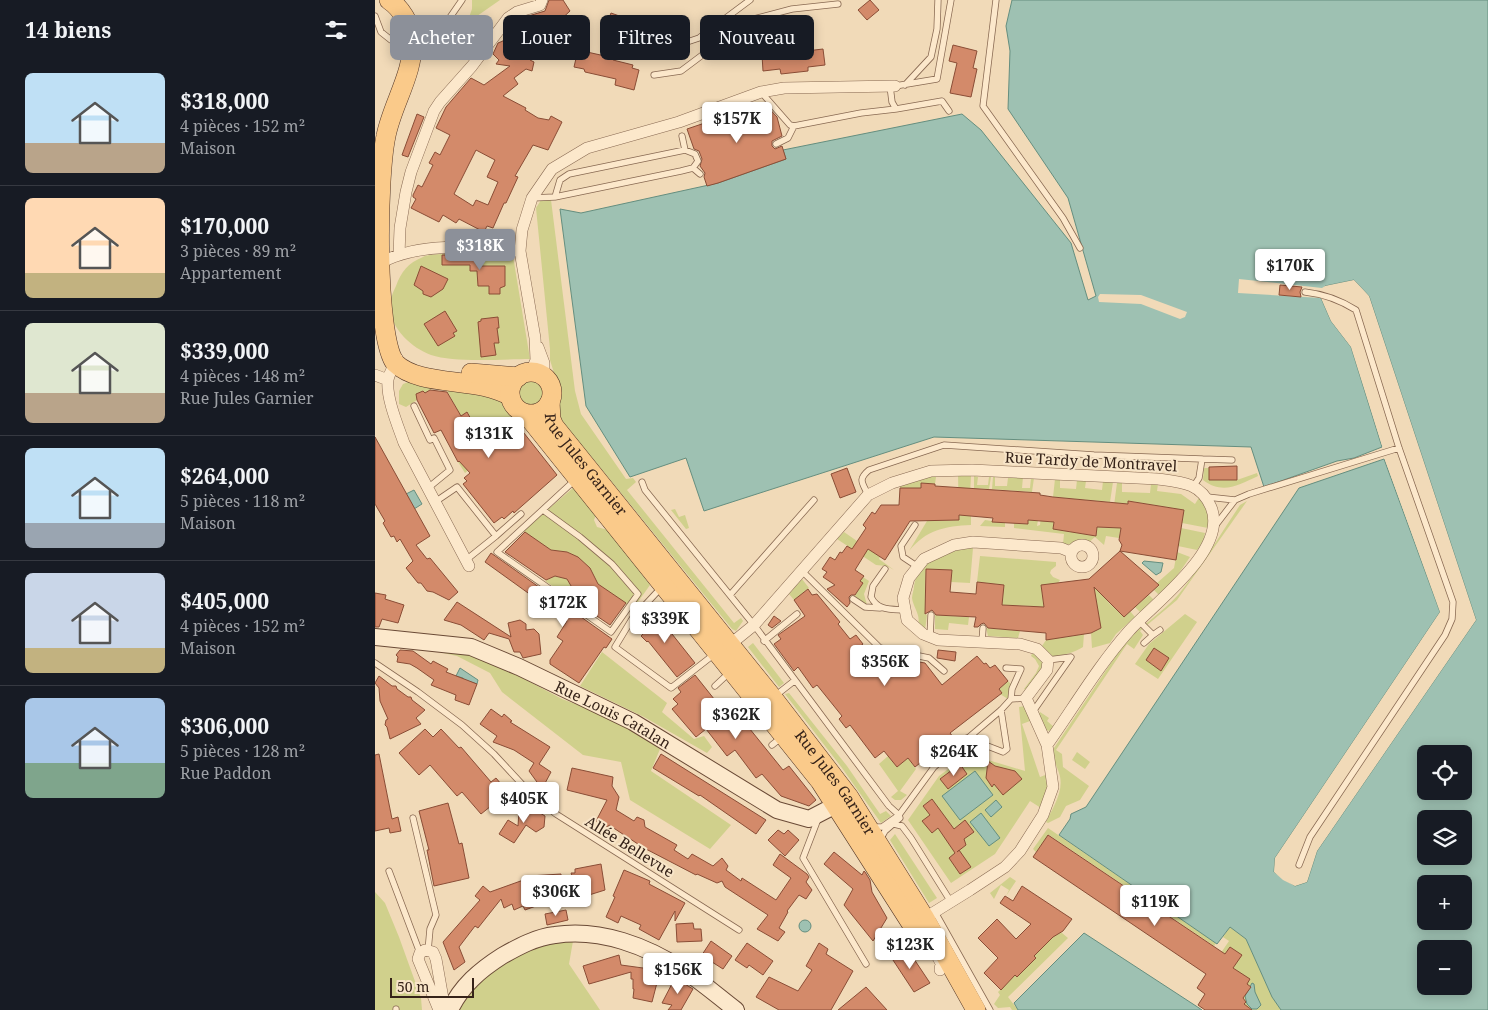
<!DOCTYPE html>
<html lang="fr">
<head>
<meta charset="utf-8">
<style>
	body { margin:0; font-family:"Noto Serif",serif; background:#20242c; color:#f1f3f6; height:100vh; display:flex; flex-direction:column; font-size:19px; white-space:nowrap }
	* { box-sizing:border-box; margin:0 }
	p { font-size:16px; color:#9ea1a6 }
	.icon { flex:none; width:28px; height:28px; fill:none; stroke:currentColor; stroke-width:2; stroke-linecap:round; stroke-linejoin:round }
	.map { position:relative; flex:1; overflow:hidden }
	.panel { display:flex; flex-direction:column; background:#171b24; width:375px }
	.panel>* { flex:none }
	.guide { position:absolute; left:15px; top:15px; width:475px; height:45px; display:flex; gap:10px }
	.buttons { position:absolute; left:1042px; top:745px; display:grid; gap:10px }
	.buttons a { display:grid; place-items:center; width:55px; height:55px; border-radius:8px; background:#171b24; box-shadow:0 2px 12px #0003; font-size:25px }
	.scale { position:absolute; left:15px; bottom:12px; width:84px; box-sizing:border-box; padding-left:5px; border:2px solid #362319; border-top:0; font-size:14px; line-height:18px; white-space:nowrap; color:#362319; -webkit-text-stroke:4px #f8e5c8; paint-order:stroke }
	.price { position:absolute; translate:-50% -42px; padding:0 11px; border-radius:5px; background:#fff; color:#222; font-size:16px; line-height:32px; filter:drop-shadow(0 1px 2px #0008) }
	.price::after { content:''; position:absolute; left:50%; top:30px; width:15px; height:11px; margin-left:-8px; background:inherit; clip-path:polygon(0 0,100% 0,50% 100%) }
	.price.on { background:#8c9099; color:#fff }
	ul { padding:0; list-style:none }
	li { display:flex; align-items:center; gap:15px; height:125px; padding:0 25px }
	li+li { border-top:1px solid #363941 }
	li span { display:grid; place-items:center; flex:none; width:140px; height:100px; border-radius:8px; color:#555 }
	li>.icon { margin-inline-start:auto }
	span .icon { width:60px; height:60px; fill:#fffc; stroke-width:1 }
	li b { font-size:21px }
	h2 { display:flex; justify-content:space-between; align-items:center; height:60px; padding:0 25px; font-size:21px }
	.chip { padding:0 18px; border-radius:8px; background:#171b24; box-shadow:0 2px 12px #0003; font-size:18px; line-height:45px }
	.chip.on { background:#8c9099; color:#fff }
	main { display:flex; flex:1; min-height:0 }
	.map>svg:first-child { display:block }
</style>
</head>
<body>
<main>
<section class="panel">
<h2>14 biens<svg class="icon" aria-label="filters" viewBox="0 0 24 24"><path d="M4 7h16M4 17h16"/><circle cx="9" cy="7" r="2"/><circle cx="15" cy="17" r="2"/></svg></h2>
<ul>
<li><span style="background:linear-gradient(#bfe0f5 70%,#b9a48a 0)"><svg class="icon" aria-label="home" viewBox="0 0 24 24"><path d="M3 11l9-7 9 7M6 9v11h12V9"/></svg></span><div><b>$318,000</b><p>4 pièces · 152 m²</p><p>Maison</p></div></li>
<li><span style="background:linear-gradient(#ffd9b3 75%,#c2b280 0)"><svg class="icon" aria-label="home" viewBox="0 0 24 24"><path d="M3 11l9-7 9 7M6 9v11h12V9"/></svg></span><div><b>$170,000</b><p>3 pièces · 89 m²</p><p>Appartement</p></div></li>
<li><span style="background:linear-gradient(#dfe7d0 70%,#b9a48a 0)"><svg class="icon" aria-label="home" viewBox="0 0 24 24"><path d="M3 11l9-7 9 7M6 9v11h12V9"/></svg></span><div><b>$339,000</b><p>4 pièces · 148 m²</p><p>Rue Jules Garnier</p></div></li>
<li><span style="background:linear-gradient(#bfe0f5 75%,#9aa5b1 0)"><svg class="icon" aria-label="home" viewBox="0 0 24 24"><path d="M3 11l9-7 9 7M6 9v11h12V9"/></svg></span><div><b>$264,000</b><p>5 pièces · 118 m²</p><p>Maison</p></div></li>
<li><span style="background:linear-gradient(#c9d6e8 75%,#c2b280 0)"><svg class="icon" aria-label="home" viewBox="0 0 24 24"><path d="M3 11l9-7 9 7M6 9v11h12V9"/></svg></span><div><b>$405,000</b><p>4 pièces · 152 m²</p><p>Maison</p></div></li>
<li><span style="background:linear-gradient(#a9c7e8 65%,#7fa58c 0)"><svg class="icon" aria-label="home" viewBox="0 0 24 24"><path d="M3 11l9-7 9 7M6 9v11h12V9"/></svg></span><div><b>$306,000</b><p>5 pièces · 128 m²</p><p>Rue Paddon</p></div></li>
</ul>
</section>
<div class="map">
<svg width="1113" height="1010" viewBox="0 0 1113 1010">
	<rect width="100%" height="100%" fill="#f1dab8"/>
	<path fill="#d0d08c" d="M97,0H125L92,23L97,9Z
		M174,199L176,200L200,391L206,414L251,479L258,478L261,482L252,490L359,623L366,618L368,621L361,631L357,629L215,455L202,448L182,424L180,404L183,396V386L175,360V349L161,208L166,200Z
		M105,255L138,256L155,359C128,359 79,363 56,355C37,348 16,329 15,308C14,302 18,292 21,286C26,272 33,263 48,257C58,252 92,255 105,255Z
		M140 393a16 16 0 1 1 32 0a16 16 0 1 1-32 0Z
		M39,380L118,394L143,417L149,425L90,473L83,462L109,442L93,413L86,416L71,389L68,390L62,386L50,393L48,391L42,394V400L31,407L24,404V391L28,384Z
		M829,468H834V480H862L882,473L883,476C863,485 848,495 828,480Z
		M583,474L596,476L594,514H596V525C570,526 551,530 534,551L552,521L584,520Z
		M599,476L603,477L602,485H613L614,477H616L614,489L599,488Z
		M546,477H561L560,484L546,483V488H525V483Z
		M618,477H620V486H632L633,478L648,477L647,488H655L656,478H659L657,492L617,489Z
		M680,479L685,480V488L701,489L702,480L711,481L710,488L727,490L728,481L738,482L735,502L678,497Z
		M742,483H747V492L775,493L776,484H783L782,491L806,494L820,504L825,496L833,510V528L807,523L809,510L754,501L749,525L746,527L744,538L731,536L729,545L720,537L713,543C701,539 699,546 688,544L689,534L639,528V523L652,524L653,520H663L662,526L665,525L666,514L679,520L678,529L721,536L722,527L736,528Z
		M198,488L221,515L219,520L222,527L233,530L275,585L258,609L223,584L215,568L203,557L192,552L176,550L148,531Z
		M872,501L802,600L765,631L768,635L759,649L752,644L681,750L687,754L688,767L714,786L705,800L691,806L685,817L673,823L671,822C678,807 690,790 684,773C682,766 677,759 677,751L748,645C765,626 787,613 803,595C826,567 845,535 865,505Z
		M300,509L304,517L310,515L314,528L311,529L296,510Z
		M610,520L630,523V527L605,526Z
		M806,528L830,533L828,542L822,550L803,546Z
		M469,532L505,557L504,559L519,570L512,566L501,565L462,539Z
		M598,548L595,583L576,582L577,570L551,569L550,614L552,615L550,630L543,624C546,615 538,607 537,598C537,594 539,590 539,586C543,559 575,549 598,548Z
		M802,552L815,557L795,586L784,595L779,590L784,586L782,583L799,568Z
		M605,556L681,562V566L676,570L675,573L678,577L685,580L683,583L666,586L669,605H671L655,628L656,606L627,605L629,585L602,582Z
		M180,576L192,579L199,591L197,599L170,581Z
		M488,577L494,581L489,594L492,605L479,597L488,583L485,581Z
		M427,579L434,588L419,600L414,594Z
		M716,579L734,603L749,617L755,611L760,617L741,634L735,643L717,648L716,633L726,628Z
		M774,595L779,600L765,612L760,607Z
		M810,614L822,622L783,679L760,664L774,644Z
		M560,615L594,617L593,625L574,623L573,630L560,629Z
		M611,628L645,631L643,638L613,636Z
		M709,634L708,647C699,653 688,655 677,657L667,646L671,640Z
		M378,643L409,683L404,687L373,647Z
		M65,646L87,650L127,667L187,699L243,720L285,749L276,771L356,825L335,849L255,800L246,762L208,755L127,692L115,673L82,656L68,653Z
		M227,652L292,703L287,712L319,739L329,736L337,747L332,753L269,717L205,686Z
		M658,652L667,660L668,667L652,691L649,689L661,673L664,666L660,659L656,656Z
		M633,681L637,685L634,690L633,699L625,694L627,692L624,689Z
		M414,693L472,766L505,814L511,811L516,816L506,823L467,768L410,694Z
		M650,706L655,721L647,724L665,777L673,774L675,786L666,808L655,801L620,854L576,883L533,820L564,776L593,754L650,771L644,707Z
		M665,712L674,718L672,721L679,727L676,731L670,730L663,716Z
		M702,752L715,762L710,769L697,760Z
		M513,756L522,767L533,758L541,769L525,791L532,795L526,800H520L516,797L523,791L504,764Z
		M673,828L841,943L839,946L674,835L661,852L658,849Z
		M520,834L562,898L554,903L515,840Z
		M635,877L641,881L631,896L634,890L626,885L619,899L615,893Z
		M0,892L10,903L24,937L46,998L47,1010H0Z
		M660,915L687,933L693,938L633,997L643,1010H637L635,1007L623,1008L619,1004L625,995L623,992L659,956Z
		M855,927L871,939L897,997L906,1010H877L872,1006L868,1010L870,999L868,998L875,987L854,974L866,955L855,947L837,974L839,963L854,941L848,937Z
		M185,940L198,941L194,964L225,1010H84C87,1001 92,995 99,988C123,958 150,952 185,940Z"/>
	<path fill="#9ec1b2" stroke="#658e7f" fill-rule="evenodd" d="M637,0H1113V1010H906L897,997L871,939L855,927L842,944L684,835L695,819L696,814L711,807L924,488L1009,459L1065,612L900,858L899,872L920,886L932,882L942,851L1101,620L994,296L979,280L950,286L946,298L956,321L976,347L1007,447L979,458L962,461L889,487L876,447L559,437L329,511L311,458L255,477L211,406L185,209L206,213L343,183L411,159L408,150L587,114L606,130L696,243L713,300L721,296L693,198L633,109L635,51L631,26ZM1051,754H1089V791H1051ZM1051,819H1089V856H1051ZM1051,884H1089V921H1051ZM1051,949H1089V986H1051Z
		M39,490L47,504L39,509L31,494Z
		M769,561L788,563L786,572L781,575L767,563Z
		M85,668L103,680L102,684L96,682L94,685L88,678L81,676Z
		M600,771L618,795L585,820L567,796Z
		M621,800L627,807L616,817L610,810Z
		M606,813L625,838L614,846L595,822Z
		M424 926a6 6 0 1 1 12 0a6 6 0 1 1-12 0Z
		M709,933L821,1006L827,1010H643L639,1003Z
		M877,983L879,984L880,992L886,1005L882,1009H877L872,1004L870,996Z"/>
	<path fill="#f1dab8" d="M864,279L947,288L950,286L979,280L994,296L1101,620L942,851L932,882L920,886L908,880L899,872L900,858L1065,612L1009,457L1012,459L1067,613L902,858V871L910,878L920,883L930,880L940,850L1098,619L992,297L978,283L952,288L950,290L949,298L958,319L978,346L1010,446L1008,449L976,347L956,321L946,298L863,293Z
		M725,294L766,295L812,312L810,317L805,319L766,304L724,302L723,297Z"/>
	<path fill="#d38a6a" stroke="#8a4d36" fill-rule="evenodd" d="M174,0H188L195,11L167,37L155,60L159,62L157,71L151,69L139,78L143,84L128,96L151,108L150,110L163,118L174,120L176,116L187,122L173,150L158,145L140,176L143,177L131,203H129L118,228L112,226L109,232L84,219L81,223L68,215L64,222L36,208L41,199L38,197V195L43,185L47,187L58,165L54,163L60,152L65,155L75,135L61,128L71,107L96,78L109,85L135,66L121,64L124,60L118,54L123,43L128,41L134,30H138L150,17L170,11ZM101,150L120,160L112,177L123,182L113,205L101,200L98,206L79,194Z
		M495,0L504,10L492,20L483,10Z
		M236,13L300,36L293,53L287,50V52L278,49V47L246,35L245,37L236,34L237,31L230,28Z
		M86,21L99,27L88,53L75,47Z
		M421,33L423,52L448,49L450,65L433,67V71L406,74L405,69L388,71L387,55L415,52L413,34Z
		M578,45L602,51L598,68L602,69L596,97L575,93L582,63L574,61Z
		M203,50L239,58L238,60L258,65L257,68L264,70L259,90L240,85L241,79L210,72L209,69L199,67Z
		M389,103L402,117L407,136L397,141V146L400,149L407,146L411,159L343,183L332,186L329,177L330,173L325,166L327,159L324,151L319,149L312,129Z
		M42,114L49,117L33,157L27,155Z
		M67,255H105V266H130V286L125,288V294H114V286H103L102,271H95V265H67Z
		M46,266L73,279L68,289L56,297L48,294V291L39,285Z
		M905,285L927,287L925,292L926,297L904,295Z
		M70,311L82,331L78,333L80,336L63,346L49,324Z
		M123,317L124,328H122L124,343H119L121,355L106,357L103,322L106,321V319Z
		M55,390L72,392L86,416L92,412L115,453L145,428L182,475L139,513L138,511L129,519L127,517L119,523L88,484L92,481L89,478L95,473L84,461L83,462L66,430L59,433L42,400L41,394L48,391L50,393Z
		M0,437L55,536L41,545L52,559L55,558L83,592L74,600L58,592L52,591L46,583H43L31,568L38,561L25,539L22,542L19,536L16,537L8,523L10,521L0,504Z
		M862,466V480H834V467Z
		M472,468L481,492L465,498L456,474Z
		M546,483L560,484V486L665,493V495L678,497L753,504V501L809,510L801,560L745,551L747,545L744,540L746,528L722,527L721,536L678,529L679,522L653,520V524L617,522L618,518L584,515V520L535,521L510,560L493,549L480,570L489,576L485,581L488,583L480,595H476L474,597L475,603L472,607L452,589L460,585L448,577L452,572L447,569L455,557L460,560L465,552L467,553L472,546L477,549L491,528L488,525L497,512L500,514L506,505H524L525,488H546Z
		M150,532L176,550L192,552L203,557L215,568L223,584L251,603L235,625L197,599L199,591L192,579L180,576L171,580L130,552Z
		M745,551L784,585L749,617L719,587L726,628L716,633L671,640V633L613,628L609,623L606,624L603,627H599L601,617L561,615L557,610L550,614L551,569L577,570L575,592L601,594L602,582L629,585L627,605L669,607L666,585L714,579Z
		M116,553L237,639L231,648L229,647L204,683L175,664V660L188,641L182,637L192,621L110,562Z
		M433,589L437,595L442,594L465,622L463,624L475,639L481,635L488,644L482,649L499,670L515,657L550,663L567,685L602,656L609,664L611,663L615,668L620,665L633,681L624,689L627,693L575,733L578,737L540,767L533,758L522,767L509,751L500,758L475,725L471,728L464,719L467,716L442,685L438,688L423,667L419,671L399,644L406,639L403,635L430,616L419,600Z
		M0,593L11,595L10,599L29,605L23,623L7,619L4,627H0Z
		M82,602L136,637L133,623L145,620L151,624V630L159,629L164,634L166,654L148,658L145,652H139L134,639L114,633L109,640L86,625L69,620Z
		M278,610L320,663L302,677L273,641L272,642L266,636L268,634L261,624Z
		M399,616L406,621L397,628L393,625Z
		M779,648L794,658L786,671L771,660Z
		M25,650L38,651L56,664L58,661L73,669L71,672L102,684L94,705L80,700L81,695L56,685L59,680L42,668L35,664L22,662L23,657L21,655Z
		M563,650L581,652L580,661L562,658Z
		M320,675L359,724L366,718L408,770L414,766L441,800L434,806L406,796L387,774L381,778L360,750L352,756L331,729L321,737L297,709L303,704L298,699L306,692L303,688Z
		M4,676L17,686H21L22,689L33,697H36L37,700L50,710L41,718L46,724L15,739L12,727L10,725L11,720L13,719L5,701L4,688L0,683Z
		M116,709L127,717L129,714L137,721L135,722L175,747L164,764L176,772L167,789L154,771L159,763L139,750L118,742L122,736L105,724Z
		M50,729L58,737L66,729L84,748L86,747L116,782L121,778L137,797L120,812L116,806L106,814L87,792L82,796L55,765L44,775L24,753Z
		M4,754L17,819L23,817L26,831L15,833L14,828L0,831V755Z
		M286,754L391,820L381,834L325,795L324,796L278,768Z
		M613,761L620,766L640,771L647,779L628,795L619,784L617,787L611,778Z
		M585,764L592,774L573,789L565,779Z
		M197,768L238,777L237,786L244,797L241,810L259,821L262,817L269,820L270,827L302,845L299,850L313,859L317,854L338,866L347,858L353,866L351,870L366,881L367,878L401,900L416,878L398,865L405,854L432,874L434,877L431,882L437,890L431,899L424,895L412,911L413,912L404,928L410,932L403,941L382,929L393,915L350,887L347,881L342,883L322,874L321,875L269,848L234,825L233,827L221,821L232,800L192,790Z
		M557,799L579,829L590,820L599,832L589,839L591,845L582,852L584,850L596,867L585,874L574,858L580,853L563,828L557,833L547,821L555,815L548,806Z
		M73,803L84,844L87,843L94,878L59,886L52,850H54L44,811Z
		M152,805L170,816L169,827L161,832L151,825L139,843L124,834L133,820L143,826L144,811Z
		M403,830L409,834L413,830L424,840L410,856L393,840Z
		M673,835L850,954L855,947L867,955L858,968L875,979L872,984L876,987L868,998L871,1002L869,1004L877,1010H830L823,1005L830,994L822,988L831,974L658,857Z
		M459,852L487,875L489,871L490,872L495,880L497,892L512,918L498,941L469,905L478,889L449,864Z
		M226,864L230,890L214,895L213,892L204,893L196,873H200V869Z
		M249,870L275,881L274,884L310,903L300,921V911L284,940L264,929L266,925L246,916L243,923L231,917L240,897L238,896Z
		M186,874V891L156,894L161,906L150,910L148,906L139,910L137,904L129,908L126,899L103,928L100,926L84,947L90,962L79,970L68,942L105,900L100,896L108,886L115,892L154,878V876Z
		M647,886L697,919L688,931L678,937L659,956L661,958L642,977L640,975L626,990L609,973L623,958L603,938L622,919L641,939L656,924L625,903L630,896L638,901Z
		M191,910L193,920L172,925L170,914Z
		M318,923L319,929H326L327,941L302,942L301,924Z
		M336,941L357,956L348,969L337,962L333,967L323,961Z
		M372,943L398,961L388,975L374,965L372,968L360,960Z
		M444,943L453,949L451,954L478,971L456,1010H404L381,997L394,977L423,991L437,970L431,966Z
		M531,947L555,983L539,992L516,957Z
		M244,955L246,965L268,968L284,975L277,1002L258,998L259,989H258V979H256V972L214,984L208,966Z
		M300,978L318,989L306,1010H293L297,1005L287,1003Z
		M491,987L512,1010H463Z"/>
	<g fill="none" stroke-linecap="round" stroke-linejoin="round">
		<g stroke="#886952" stroke-width="7">
			<path id="lane" d="M621,0L608,106L688,218L705,248
				M0,16L6,32L16,40L35,47
				M309,43L324,38L375,0
				M51,52L87,0
				M279,75L306,71L334,50L363,23L417,9L463,4
				M530,85L556,57L562,29L563,0
				M515,86L517,102L521,109L567,101L574,111
				M520,86L562,79L576,0
				M386,92L415,125L419,126
				M307,136L310,150
				M401,144L413,138L419,126L486,113L521,109
				M318,168L325,174
				M157,198L180,197L306,171L318,168L323,161L320,154L310,150L194,174L185,180L180,197
				M39,406L55,440L59,438L75,470L53,488
				M827,459L857,460
				M267,482L270,490L379,625L514,806L524,815
				M493,495C488,483 482,480 494,470L569,445L719,455L827,459L824,478L818,487
				M832,497L860,500
				M60,502L82,487L121,536L91,560
				M168,510L205,537L237,564L263,594L236,632L122,552L201,479
				M540,525L526,546L528,557L543,567
				M840,526L860,500L874,494L1024,448
				M121,536L146,514
				M510,569L498,586L496,597C503,611 516,609 530,610
				M427,571L505,648L554,658L569,671
				M283,591L257,619L240,647L296,688L337,656
				M355,595L439,500
				M478,599L490,607L505,608
				M764,621L778,635L769,643
				M778,635L785,630
				M555,637L556,615
				M389,641L422,614
				M607,642L608,628
				M0,663L43,692L87,725L119,754L157,795L181,814L364,930
				M631,668L646,669L637,689L636,699
				M340,686L355,672
				M400,696L419,681
				M657,713L696,657L673,660
				M379,724L390,716
				M592,738L628,752L632,749L626,710
				M397,745L407,737
				M38,818L61,915L55,929L53,951
				M443,819L428,858L491,964
				M519,824L527,826L536,838L576,902
				M498,827H507L524,815
				M505,840L510,831L525,818L524,815L559,767L626,710L636,699L651,698
				M924,865L935,837L1070,635L1077,619L1078,602L1024,448L981,310C965,300 949,294 930,292
				M14,871L45,953
				M560,912L615,1010
				M21,1010V1009"/>
		</g>
		<g stroke="#886952" stroke-width="12">
			<path id="street" d="M24,255L25,228L31,192L36,172L59,111L65,102L97,66L133,18L142,12L165,5L167,0
				M2,265C41,241 101,247 145,251
				M163,347L169,363V377
				M22,358C20,365 14,373 13,380C11,398 23,426 29,443L94,566
				M156,372L161,360L160,338L145,251L147,230L157,198L177,169L212,148L304,122L386,92L409,88L520,86
				M0,375L13,380
				M696 556a11 11 0 1 1 22 0a11 11 0 1 1-22 0Z
				M352,647L379,625L493,495L517,483L556,471L597,470L783,479C807,482 826,483 836,507C854,550 779,603 754,631C723,666 699,707 672,745L678,787L668,815L645,851L630,867L595,890L553,916L543,917
				M672,745L651,698L672,670L673,660L662,649L645,644L563,640L548,634L532,620L528,598L534,578L549,559L579,545L598,542L686,548L696,552
				M560,952L566,963L565,970
				M64,1010L43,959L45,953L50,950L58,952L61,959L70,1010"/>
		</g>
		<g stroke="#6a4a36" stroke-width="18">
			<g id="secondary">
				<path id="s1" d="M0,637L96,647L144,667L258,722L402,810L434,819L461,805L466,799L465,796"/>
				<path d="M75,1010C86,986 105,970 127,956C143,947 161,937 180,935C225,928 272,946 310,971C328,983 344,997 361,1010"/>
			</g>
		</g>
		<g stroke="#553727" stroke-width="20">
			<g id="primary">
				<path d="M14,0C26,8 35,23 37,38C40,72 17,104 11,136C2,178 0,335 20,363C46,388 102,376 135,396"/>
				<circle cx="156" cy="393" r="21"/>
				<path d="M96,373L143,377"/>
				<path id="s2" d="M175,402L176,419L179,426L398,698L474,797L549,917L601,1010"/>
				<path d="M151,414L445,781L548,942"/>
			</g>
		</g>
		<use href="#lane" stroke="#fce8cb" stroke-width="5.5"/>
		<use href="#street" stroke="#fce8cb" stroke-width="11"/>
		<use href="#secondary" stroke="#fce8cb" stroke-width="16"/>
		<use href="#primary" stroke="#faca8a" stroke-width="19"/>
	</g>
	<g text-anchor="middle" dominant-baseline="central" stroke-width="4" stroke-linejoin="round" paint-order="stroke">
		<g font-size="15" fill="#362319" stroke="#f8e5c8">
			<text transform="translate(716 461) rotate(3)">Rue Tardy de Montravel</text>
			<text stroke="none"><textPath href="#s2" startOffset="74">Rue Jules Garnier</textPath></text>
			<text stroke="none"><textPath href="#s1" startOffset="254">Rue Louis Catalan</textPath></text>
			<text stroke="none"><textPath href="#s2" startOffset="479">Rue Jules Garnier</textPath></text>
			<text transform="translate(255 846) rotate(32)">Allée Bellevue</text>
		</g>
	</g>
</svg>
<div class="buttons">
<a><svg class="icon" aria-label="locate" viewBox="0 0 24 24"><circle cx="12" cy="12" r="6"/><path d="M12 2v4M12 18v4M2 12h4M18 12h4"/></svg></a>
<a><svg class="icon" aria-label="layers" viewBox="0 0 24 24"><path d="M12 4l9 5-9 5-9-5zM3 14l9 5 9-5"/></svg></a>
<a>+</a>
<a>−</a>
</div>
<div class="scale">50 m</div>
<b class="price" style="left:362px;top:144px">$157K</b>
<b class="price on" style="left:105px;top:271px">$318K</b>
<b class="price" style="left:915px;top:291px">$170K</b>
<b class="price" style="left:114px;top:459px">$131K</b>
<b class="price" style="left:188px;top:628px">$172K</b>
<b class="price" style="left:290px;top:644px">$339K</b>
<b class="price" style="left:510px;top:687px">$356K</b>
<b class="price" style="left:361px;top:740px">$362K</b>
<b class="price" style="left:579px;top:777px">$264K</b>
<b class="price" style="left:149px;top:824px">$405K</b>
<b class="price" style="left:181px;top:917px">$306K</b>
<b class="price" style="left:780px;top:927px">$119K</b>
<b class="price" style="left:535px;top:970px">$123K</b>
<b class="price" style="left:303px;top:995px">$156K</b>
<div class="guide">
<a class="chip on">Acheter</a>
<a class="chip">Louer</a>
<a class="chip">Filtres</a>
<a class="chip">Nouveau</a>
</div>
</div>
</main>
</body>
</html>
